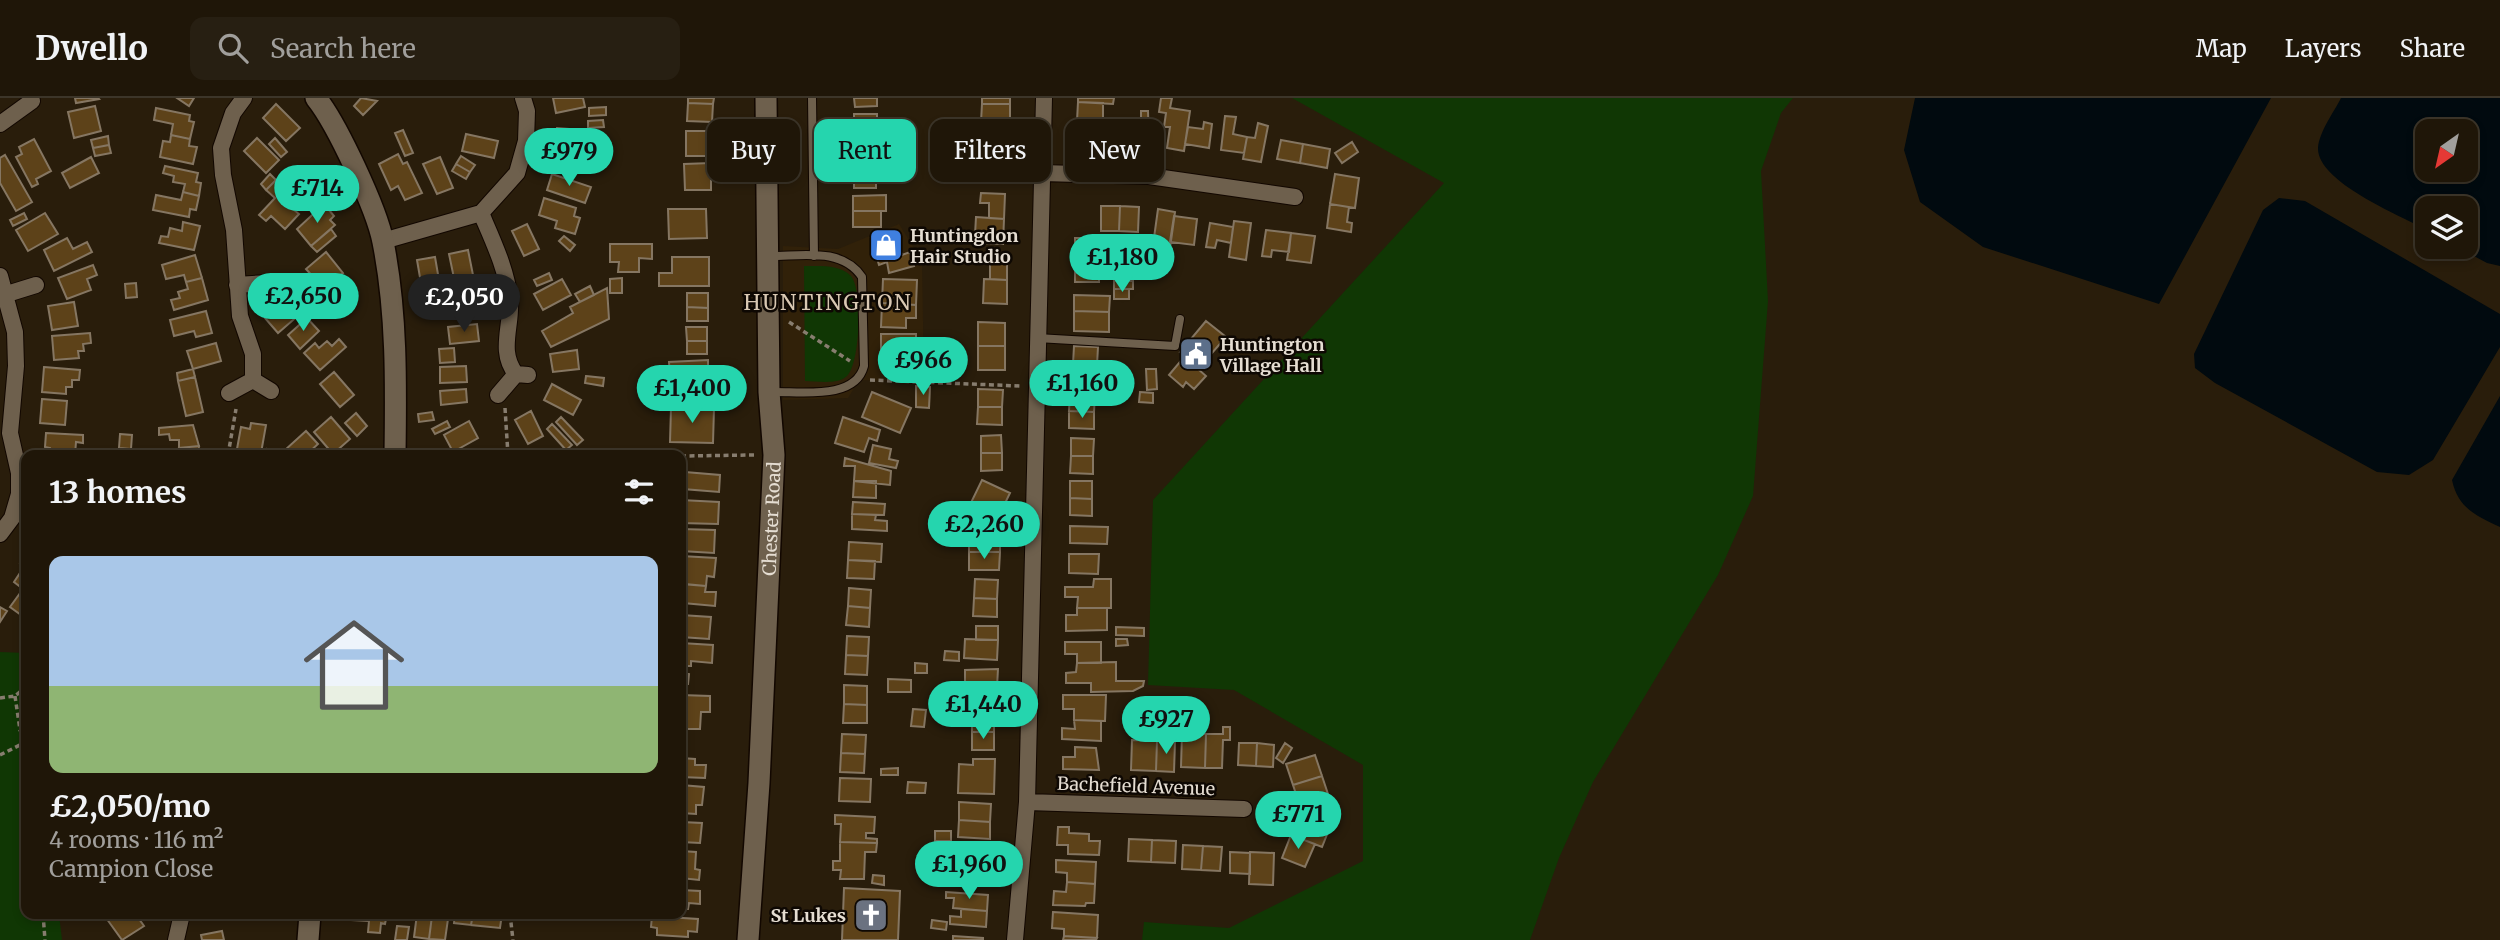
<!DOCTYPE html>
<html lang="en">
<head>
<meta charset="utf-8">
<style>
	body { margin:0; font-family:Merriweather,serif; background:#271f12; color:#f1f3f6; height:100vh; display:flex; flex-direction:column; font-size:26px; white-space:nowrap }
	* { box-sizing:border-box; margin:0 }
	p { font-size:23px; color:#a19f9c }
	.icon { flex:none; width:38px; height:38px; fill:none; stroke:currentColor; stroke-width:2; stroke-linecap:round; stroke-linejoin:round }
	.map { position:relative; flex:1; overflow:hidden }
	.panel { position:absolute; left:21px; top:352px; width:665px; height:469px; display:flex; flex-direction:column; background:#1f1608; border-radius:14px; box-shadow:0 4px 10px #0003,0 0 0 2px #3c3529 }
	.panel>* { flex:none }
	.guide { position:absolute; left:707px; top:21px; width:665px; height:63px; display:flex; gap:14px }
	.needle { width:46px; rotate:214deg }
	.fabs { position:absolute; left:2415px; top:21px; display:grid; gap:14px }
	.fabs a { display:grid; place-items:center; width:63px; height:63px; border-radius:14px; background:#1f1608; box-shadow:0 4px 10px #0003,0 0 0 2px #3c3529; font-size:35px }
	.price { position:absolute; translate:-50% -60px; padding:0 16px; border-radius:24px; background:#25d5ae; color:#111; font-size:23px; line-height:46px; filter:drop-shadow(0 2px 4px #0008) }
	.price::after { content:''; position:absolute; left:50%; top:42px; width:21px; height:16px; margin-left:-10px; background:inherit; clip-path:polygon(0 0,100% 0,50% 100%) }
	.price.on { background:#222; color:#fff }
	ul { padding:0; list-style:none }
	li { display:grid; align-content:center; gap:14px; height:371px; padding:0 28px }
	li span { display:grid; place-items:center; height:217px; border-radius:14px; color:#555 }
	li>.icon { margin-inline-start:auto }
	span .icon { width:126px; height:126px; fill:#fffc; stroke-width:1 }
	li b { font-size:30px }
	h2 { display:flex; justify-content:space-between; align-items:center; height:84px; padding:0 28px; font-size:30px }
	.tag { padding:0 24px; border-radius:14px; background:#1f1608; box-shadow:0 4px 10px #0003,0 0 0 2px #3c3529; font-size:24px; line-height:63px }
	.tag.on { background:#25d5ae; color:#111 }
	header { display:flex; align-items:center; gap:42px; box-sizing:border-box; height:98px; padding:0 35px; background:#1f1608; border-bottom:2px solid #3c3529 }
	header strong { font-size:33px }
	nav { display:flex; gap:38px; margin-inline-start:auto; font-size:24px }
	.search { width:490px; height:63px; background:#271f12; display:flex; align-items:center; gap:18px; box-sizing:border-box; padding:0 24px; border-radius:14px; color:#a19f9c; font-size:26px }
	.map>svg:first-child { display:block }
</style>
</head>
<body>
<header>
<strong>Dwello</strong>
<div class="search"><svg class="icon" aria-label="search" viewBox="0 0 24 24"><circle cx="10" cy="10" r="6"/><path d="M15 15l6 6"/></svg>Search here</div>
<nav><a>Map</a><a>Layers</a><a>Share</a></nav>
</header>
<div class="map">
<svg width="2500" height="842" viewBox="0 0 2500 842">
	<rect width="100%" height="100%" fill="#291d0b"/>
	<path fill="#312109" d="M899,126L922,163L924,284L859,282L848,300L783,302V148L838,151Z"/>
	<path fill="#103704" d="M1292,0H1793L1781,15L1761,73L1768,203L1753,398L1718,477L1593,684L1559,760L1530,842H1142L1144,824L1229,830L1363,763V667L1234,592L1148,587L1153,402L1444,85Z
		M804,168C819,168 840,166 851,178C863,192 860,266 847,278C838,287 817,283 805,283Z
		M0,554L26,555V816H59L62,842H0Z"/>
	<path fill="#010a0f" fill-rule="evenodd" d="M1915,0H2271L2159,206L1983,149L1920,104L1904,52Z
		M2341,0H2500V168L2487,165L2457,149H2466V110H2427V132C2399,117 2317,84 2318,50C2319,34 2334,14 2341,0ZM2466,33V72H2427V33Z
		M2279,100L2305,103L2500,216V249L2433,362L2409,377L2377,374L2215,285L2195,270L2194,256L2263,112Z
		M2500,298V429C2475,417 2458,410 2452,382Z"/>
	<path fill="#5d4219" stroke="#857662" stroke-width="2" d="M75,0H98L99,1L76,5Z
		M177,0H194L189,8Z
		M361,0L377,3L363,17L354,8Z
		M553,0H583L585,9L556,15Z
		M688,0H714L713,6L688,5Z
		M854,0H877V8L855,9Z
		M982,0H1010V6H982Z
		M1078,0H1114L1113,6L1078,4Z
		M1161,0H1172L1170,10L1190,13L1184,53L1167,50L1170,29H1164L1166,15L1159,14Z
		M1078,4L1103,5V24L1077,23Z
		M688,5L713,6L712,24L687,23Z
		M276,6L300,30L286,43L263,20Z
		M982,6H1010V25L981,24Z
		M95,8L101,33L74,40L68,14Z
		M606,9V17L589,18V10Z
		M156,10L190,17L189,23L194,24L190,41L171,37L173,26L154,22Z
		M1141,13H1148L1149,49H1130L1131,24H1141Z
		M854,16H877V33L854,32Z
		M1225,18L1236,19L1233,36L1247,39L1244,55L1221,52Z
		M603,22L604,29L588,30V23Z
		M1114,23L1131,24L1130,49H1113Z
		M1204,24L1212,26L1209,50L1185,46L1188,29L1203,31Z
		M1258,25L1268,28L1261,64L1243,61L1247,39L1255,40Z
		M557,30L581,32L580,47L556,45Z
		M403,32L413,55L405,58L395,35Z
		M854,32L877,33L876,48H853Z
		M686,33H713V58H686Z
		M466,36L498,43L494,60L462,53Z
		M988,36L1010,37V61L987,60Z
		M171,37L190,41L189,48L197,49L193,66L160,59L163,43L170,44Z
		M108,38L109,47L93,50L91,42Z
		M257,40L279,62L266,75L244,53Z
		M275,40L287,54L281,59L269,46Z
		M34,41L51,73L36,81L38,86L32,89L16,59L22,56L19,49Z
		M1281,42L1303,46L1300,65L1277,61Z
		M1352,44L1358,54L1342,65L1335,55Z
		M556,45L580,47V62L555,60Z
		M1303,46L1330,51L1327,70L1300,65Z
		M109,47L111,55L95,58L93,50Z
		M398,56L403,66L407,64L422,95L405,102L398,88L391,92L379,66Z
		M5,57L32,104L16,113L0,85V60Z
		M855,57H876V74H854Z
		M461,58L475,67L470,74L456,66Z
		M91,59L99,75L70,90L62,75Z
		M440,59L453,90L437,96L423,66Z
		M987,60L1010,61V85L987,84Z
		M583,62L601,63L600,72L582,71Z
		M711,65V92H685L684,66Z
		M456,66L470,74L466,81L452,73Z
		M165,68L198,75L196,84L201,85L199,98L183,94L185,86L173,84L174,78L163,75Z
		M854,74H876V90H854Z
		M270,76L276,82L266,92L261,86Z
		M552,76L591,89L585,105L547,92Z
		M1335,76L1359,80L1355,110L1330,106Z
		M276,82L295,99L288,107L299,116L285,131L271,118L266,123L259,117L275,100L266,92Z
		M183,94L199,98L196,112L190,111L189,119L153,112L156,97L181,102Z
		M981,95L1005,96L1004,121L989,120V105H980Z
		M886,97V113H853V98Z
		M544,100L576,110L574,118L580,120L575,136L555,130L557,123L539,117Z
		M324,106L334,118L330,122L335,127L311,148L297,131Z
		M1330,106L1349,109L1347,124L1352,125L1351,134L1327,130Z
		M1101,108H1120L1119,133H1101Z
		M1120,108L1139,109L1138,134L1119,133Z
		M668,111H706L707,140L669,141Z
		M1158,111L1175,114L1170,150L1153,147Z
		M853,113H881V129H853Z
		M24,115L27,121L13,128L10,122Z
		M45,115L58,136L28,153L16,132Z
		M1174,118L1197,121L1194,147L1170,144Z
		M976,119L1004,121L1003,146L980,145L981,137H975Z
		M1234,123L1251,125L1246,162L1229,159Z
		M183,124L200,128L194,152L159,145L161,138L168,139L170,130L182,133Z
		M1210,125L1233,129L1231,145L1217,142L1215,150L1206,149Z
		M527,126L539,151L524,158L512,133Z
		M331,131L336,138L317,154L311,148Z
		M1266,132L1291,135L1289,154L1272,152L1271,159L1262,158Z
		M895,134L902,157L910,154L914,168L889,175L887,164L879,167L871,140Z
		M1291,135L1315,138L1311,165L1287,162Z
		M564,138L575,147L570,153L559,143Z
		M67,140L73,151L87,144L92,154L54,173L44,152Z
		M1075,140H1098L1099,165L1075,164Z
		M610,146H652V161L639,160V174H618L619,164H610Z
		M468,152L476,192L465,194L463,183L455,185L449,156Z
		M326,154L343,175L324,191L306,171Z
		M983,156L1007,157V182L990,181V165L983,164Z
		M195,157L202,180L186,184L184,177L166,181L162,167Z
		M435,159L440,188L422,191L417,162Z
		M672,159H709V188H659V175H672Z
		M1075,164L1099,165V184H1075Z
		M93,167L97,177L87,181L91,192L67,201L58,180Z
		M549,175L552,182L537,188L534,182Z
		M202,180L208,202L174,212L171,202L180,200L178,194L188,191L186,184Z
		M622,180V195H610V181Z
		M297,181L301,186L290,194L286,189Z
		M562,181L571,197L543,212L534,196Z
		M883,181L917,182L916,207L882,205Z
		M984,181L1007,182V206L983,205Z
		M1114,183H1133V191H1114Z
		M136,185L137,199L126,200L125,186Z
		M590,188L594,197L580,204L575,196Z
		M459,190L462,211L454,212L450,192Z
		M607,190L609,221L551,249L542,233L573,215L570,209Z
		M1114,191H1129V201H1114Z
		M293,195L300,202L293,208L300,216L278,235L265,220Z
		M451,195L453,209L444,210L441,197Z
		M687,195H708V210L687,209Z
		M1074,197L1110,198L1109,214L1074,213Z
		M74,204L78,228L52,232L48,208Z
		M882,205L916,207V220H906V230L881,229Z
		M687,209L708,210V223H687Z
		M206,213L212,235L196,239L194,233L174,238L170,222Z
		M1074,213L1109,214V234L1074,233Z
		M307,220L319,233L300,251L288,237Z
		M1206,223L1226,239L1198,271L1206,278L1194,291L1186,284L1183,289L1169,277L1185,258L1180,254Z
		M978,224L1005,225V248H978Z
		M477,226L479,243L450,246L448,229Z
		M686,229H707V243H687Z
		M90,235L91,245L83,246L84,253H78L79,260L54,262L52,238Z
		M881,236H916V255H881Z
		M339,241L346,249L320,272L304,255L315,245L319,250L327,243L332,248Z
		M687,243H707V256H687Z
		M216,245L221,263L193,271L187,253Z
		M978,248H1005V272H978Z
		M1074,248L1098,249L1097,267L1073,266Z
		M454,250L455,264L440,265L439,251Z
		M577,252L579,271L553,274L550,256Z
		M881,255H916V272H881Z
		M708,262V279L670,280L669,264Z
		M1073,266L1097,267L1096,285L1072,283Z
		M466,268L467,284L440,285V269Z
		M44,269L80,272L79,282H72V289H66V296L42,294Z
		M193,271L195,279L178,283L177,275Z
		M1146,271H1156L1157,291L1147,292Z
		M334,274L354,297L340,309L320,286Z
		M586,278L604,280L603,288L585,285Z
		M195,279L203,314L186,318L178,283Z
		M688,285H720V303L663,305V295H688Z
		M552,286L581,302L573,317L544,302Z
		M916,288L930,289L929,310L916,309Z
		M466,291L467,304L441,307L440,293Z
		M978,291L1003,292L1002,309H978Z
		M872,294L911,310L900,335L862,319Z
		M1140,294L1153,295V305L1139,304Z
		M1070,295L1095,296L1094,314L1069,313Z
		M42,301L67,303L65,327L40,325Z
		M978,309H1002V327L977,326Z
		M671,310H714L713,345L670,344Z
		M531,313L543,338L528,346L515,322Z
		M1069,313L1094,314V331L1069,330Z
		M432,314L434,322L419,324L418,316Z
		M356,315L367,328L357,338L345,325Z
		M331,319L350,341L333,356L314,334Z
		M561,319L583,342L577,347L556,324Z
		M843,319L880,332L877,343L869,340L864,354L835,345Z
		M447,323L450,329L435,336L432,331Z
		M469,323L478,340L453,354L444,337Z
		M251,325L266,327L261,355L237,351L241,329L250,331Z
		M552,326L572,347L566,352L547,331Z
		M193,327L199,348L179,350V342H170L169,336L159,337V330Z
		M306,333L318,346L306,357H290L285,352Z
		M46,335L83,337V345L76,344L75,357H49L50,350L45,349Z
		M120,336L132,337L131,351L119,350Z
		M1001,337L1002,355H981V338Z
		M1071,340L1094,341L1093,358H1071Z
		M873,347L891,351L889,361L898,363L896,370L869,365Z
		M199,348V357H180L179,350Z
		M267,351L281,354L280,357H266Z
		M981,355H1002V372L981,373Z
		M1071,358H1093V376L1070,375Z
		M845,360L891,373L890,387L854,383L855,368H844Z
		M685,374L720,377L719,394L683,391Z
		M982,382L1010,395L994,428L966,415Z
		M854,383H876V400L853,399Z
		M1070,383H1092V401L1070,400Z
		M1070,400L1092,401V418L1070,417Z
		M681,402L719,404L718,426L681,425Z
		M853,404L885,406L884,417L852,416Z
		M852,416L876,417L875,422L887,423V433L852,431Z
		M1070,428L1108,429L1107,446L1070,445Z
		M681,431L715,432L714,455L681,453Z
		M969,436L1000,437V454H969Z
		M849,444L882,446L881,464L848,462Z
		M969,454H1000L999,472H969Z
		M26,455V470L20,465Z
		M1069,456H1099L1098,476L1069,475Z
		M681,458L716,460L714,479L707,478L706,488L685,486V477H681Z
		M848,462L875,463L874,481L847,480Z
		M20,475L26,479L24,519L10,509L23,491L14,484Z
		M975,481L998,482L997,501L974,500Z
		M1094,481H1111V510H1077L1078,499H1065V489H1093Z
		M681,486L706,488L705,494H716L715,508L683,505Z
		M849,490L871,492L870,510L848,508Z
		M974,500L997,501V519L973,518Z
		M848,508L870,510L869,529L846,527Z
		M0,509L7,513L0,524Z
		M1077,510H1107V532L1066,533V517H1077Z
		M681,517L711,519L709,541L681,539Z
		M976,528H998V542H976Z
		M1116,529L1144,530V538L1116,537Z
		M847,538L869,539L868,558L846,557Z
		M965,541L998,542L997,562L964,560Z
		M1116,541H1127L1128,547L1116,548Z
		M1065,544H1101V565H1077V556H1065Z
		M681,545L713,547L712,565L691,563V568H681Z
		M945,553L959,554V563L944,562Z
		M846,557L868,558L867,577L845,576Z
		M1116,564V583H1144L1143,588L1133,593L1091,594V585H1066V575L1076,574L1077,565Z
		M915,565L927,566V575H915Z
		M998,571L997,589L965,588V572Z
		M681,575L689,576L688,586H681Z
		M888,581L911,582V594H888Z
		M844,587L867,588V607L844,606Z
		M974,588L997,589V607L973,606Z
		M681,597L710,598V614H701L700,631H681Z
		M1063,597H1106L1105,623L1074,622V611H1063Z
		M844,606L867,607V625H843Z
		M913,611L926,612L924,629L911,628Z
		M994,616V634H972V617Z
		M1172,621L1183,622L1182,643H1171Z
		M1074,622L1101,623V643L1062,641V630L1075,631Z
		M1223,629H1230V642H1223L1222,670H1205L1206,636H1223Z
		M972,634H994V652H972Z
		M1182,635L1206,636L1205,670L1181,669Z
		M842,636L866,637L865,656L841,655Z
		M1132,642L1157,643L1156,673L1131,672Z
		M1157,643H1175L1174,674L1156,673Z
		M1239,645H1257L1256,668L1238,667Z
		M1257,645L1274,647L1273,669L1256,668Z
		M1285,645L1292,650L1283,665L1276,660Z
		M1075,649L1096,650L1099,672L1063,671V659H1075Z
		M841,655L865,656L864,675L840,674Z
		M1315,657L1322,678L1293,687L1286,666Z
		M681,660L695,661V667H706L705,680L681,679Z
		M973,661H995L994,696L958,695L959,666L973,667Z
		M898,670V677H881V671Z
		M1322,678L1329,699L1300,708L1293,687Z
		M840,680L871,681L870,704L839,703Z
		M908,684L926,685L925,695H907Z
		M681,687L704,689L702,707H696V716L681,715Z
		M959,704L991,706L990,724L959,722Z
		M1301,712L1332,724L1322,749L1291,737Z
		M835,717L875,719L874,735H866V740L877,741V745L840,744L841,726H835Z
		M681,720L682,724L702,725L700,745L681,744Z
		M959,722L990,724V741L958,739Z
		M1058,729H1069V735L1089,736V743H1100L1099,757L1068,756V747H1057Z
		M935,733H951V743H935Z
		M1291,737L1315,746L1305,769L1282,760Z
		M1129,741L1152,742L1151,764L1128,763Z
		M1152,742L1176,743L1175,765L1151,764Z
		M840,744L877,745L876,754H865L864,781H840L841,772H833V763H840Z
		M1183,747L1203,748L1201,772L1182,771Z
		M1203,748L1222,749L1220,773L1201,772Z
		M963,750L988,751L987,768L962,767Z
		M681,753L696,754L695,771L700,772L699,782L681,780Z
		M1230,754L1250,755V776L1230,775Z
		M1250,754L1274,755L1273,787L1249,786Z
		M1056,762L1096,764L1095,786L1067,784V775L1056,774Z
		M962,767L987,768V785L961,784Z
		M873,777L884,778V787L872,785Z
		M1067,784L1095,786L1094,805H1086L1085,808L1053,807L1054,793L1066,794Z
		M844,790L900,793L898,842H842Z
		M681,792L700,793V806L689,805L688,811H681Z
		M946,794L988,797L987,813L953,810L954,800H946Z
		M961,811L987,813L986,829L950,826V818L961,819Z
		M1053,814L1098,817L1097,840L1064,838V831L1052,830Z
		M140,816L137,818L144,828L122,842L104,817Z
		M353,816H387L385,826L381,825L380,835L368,834L369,823L352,822Z
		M417,816L432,818L429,841L414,839Z
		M455,816H473L471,827L454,825Z
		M473,816H502L500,830L471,827Z
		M606,816H622V821L605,820Z
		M432,818L448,821L445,842L429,841Z
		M652,818L698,821L697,834L688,833V839L657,837V830L651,829Z
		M932,822L947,824L946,832L931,830Z
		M397,828L409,829L407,842H395Z
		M222,833L224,842H202L201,837Z
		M953,838L983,840V842H953Z
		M1064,838L1097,840L1096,842H1063Z"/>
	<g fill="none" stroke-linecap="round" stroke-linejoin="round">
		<g stroke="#120700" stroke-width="10">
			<path id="lane" d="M812,0L814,158
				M770,158C802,158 842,149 862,179L864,268C855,303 799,293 771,294
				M1037,240L1175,248L1180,221"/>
		</g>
		<g stroke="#120700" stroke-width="18">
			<path id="street" d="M0,26L32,3
				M1042,75L1149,78L1295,99
				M481,115C493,143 507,172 510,203C512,228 498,254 516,276L528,277
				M383,143L481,115L517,75L526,43L527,13L523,0
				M0,178L15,234L16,268L10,335L19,375V396L12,420L0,436
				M237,187L267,185
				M7,196L36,187
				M253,282L271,293
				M229,295L253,282V256L240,218L234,132L223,77L221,50L233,15L244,0
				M498,297L516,276
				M1027,704L1244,711
				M176,842L182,816
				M1015,842L1027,704L1044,0"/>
		</g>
		<g stroke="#120700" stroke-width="24">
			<g id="secondary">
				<path d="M316,0C337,26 377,112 383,144C397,214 396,287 395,357"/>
				<path d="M308,842L310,816"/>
				<path id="s1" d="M748,842L759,685L774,357L769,294L766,0"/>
			</g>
		</g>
		<path stroke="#877d6f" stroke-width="3.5" stroke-dasharray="5 3.5" stroke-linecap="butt" d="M789,224L850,263
			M870,282L1020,288
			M505,310L508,357
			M228,357L236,311
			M681,358L754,357
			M15,598L20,632L26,645
			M0,600L15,598L26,589
			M0,657L26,644
			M43,816L45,842
			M510,816L513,842"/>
		<use href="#lane" stroke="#6e604d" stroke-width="8"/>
		<use href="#street" stroke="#6e604d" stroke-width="16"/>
		<use href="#secondary" stroke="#6e604d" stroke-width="21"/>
	</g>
	<defs>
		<g id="shop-square" transform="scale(1.75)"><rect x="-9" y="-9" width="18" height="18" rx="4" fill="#3f7fe0" stroke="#0e0803"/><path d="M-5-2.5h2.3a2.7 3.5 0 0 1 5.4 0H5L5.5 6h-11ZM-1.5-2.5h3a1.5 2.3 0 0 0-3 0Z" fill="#fff"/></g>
		<g id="civic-square" transform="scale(1.75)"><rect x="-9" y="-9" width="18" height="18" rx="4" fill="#5c6f8a" stroke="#0e0803"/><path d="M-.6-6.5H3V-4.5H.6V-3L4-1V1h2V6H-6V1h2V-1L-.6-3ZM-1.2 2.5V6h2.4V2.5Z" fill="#fff"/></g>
		<g id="church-square" transform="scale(1.75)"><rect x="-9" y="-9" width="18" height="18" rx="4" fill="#6b7280" stroke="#0e0803"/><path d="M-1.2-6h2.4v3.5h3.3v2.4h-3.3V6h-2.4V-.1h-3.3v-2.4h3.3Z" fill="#fff"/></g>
	</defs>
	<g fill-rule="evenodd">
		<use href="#shop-square" x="886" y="147"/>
		<use href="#civic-square" x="1196" y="256"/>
		<use href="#church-square" x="871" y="817"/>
	</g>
	<g text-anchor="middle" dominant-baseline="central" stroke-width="5" stroke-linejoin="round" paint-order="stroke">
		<g font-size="18" font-weight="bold" fill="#e5ddd2" stroke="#0e0803" text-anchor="start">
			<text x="910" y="137">Huntingdon<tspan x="910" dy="21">Hair Studio</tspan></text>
			<text x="1220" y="246">Huntington<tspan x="1220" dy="21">Village Hall</tspan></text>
			<text x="846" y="817" text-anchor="end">St Lukes</text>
		</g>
		<g font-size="18" fill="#e5ddd2" stroke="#0e0803">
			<text stroke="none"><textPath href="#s1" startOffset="422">Chester Road</textPath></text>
			<text transform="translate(1136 688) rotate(2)">Bachefield Avenue</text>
		</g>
		<g font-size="21" letter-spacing="2" fill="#d9c8b3" stroke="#0e0803">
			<text x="828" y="204">HUNTINGTON</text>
		</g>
	</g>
</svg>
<div class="fabs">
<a><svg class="needle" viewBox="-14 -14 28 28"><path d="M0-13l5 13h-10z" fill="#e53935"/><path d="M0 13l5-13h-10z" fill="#a19f9c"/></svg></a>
<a><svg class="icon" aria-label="layers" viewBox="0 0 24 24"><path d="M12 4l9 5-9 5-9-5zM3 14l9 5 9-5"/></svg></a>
</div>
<b class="price" style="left:569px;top:90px">£979</b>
<b class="price" style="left:317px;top:127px">£714</b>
<b class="price" style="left:1122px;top:196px">£1,180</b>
<b class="price" style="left:303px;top:235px">£2,650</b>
<b class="price on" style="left:464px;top:236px">£2,050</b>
<b class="price" style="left:923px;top:299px">£966</b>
<b class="price" style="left:1082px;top:322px">£1,160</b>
<b class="price" style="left:692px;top:327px">£1,400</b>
<b class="price" style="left:984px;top:463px">£2,260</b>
<b class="price" style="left:983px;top:643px">£1,440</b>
<b class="price" style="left:1166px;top:658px">£927</b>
<b class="price" style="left:1298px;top:753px">£771</b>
<b class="price" style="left:969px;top:803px">£1,960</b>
<div class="guide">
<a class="tag">Buy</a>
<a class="tag on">Rent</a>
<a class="tag">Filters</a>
<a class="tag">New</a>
</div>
<section class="panel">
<h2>13 homes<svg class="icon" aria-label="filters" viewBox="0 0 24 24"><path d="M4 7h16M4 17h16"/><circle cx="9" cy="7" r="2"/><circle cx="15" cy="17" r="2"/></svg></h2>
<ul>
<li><span style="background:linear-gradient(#a9c7e8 60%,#8fb573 0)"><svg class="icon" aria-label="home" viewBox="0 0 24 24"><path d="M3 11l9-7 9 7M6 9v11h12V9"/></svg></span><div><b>£2,050/mo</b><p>4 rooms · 116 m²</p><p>Campion Close</p></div></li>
</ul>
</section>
</div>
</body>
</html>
